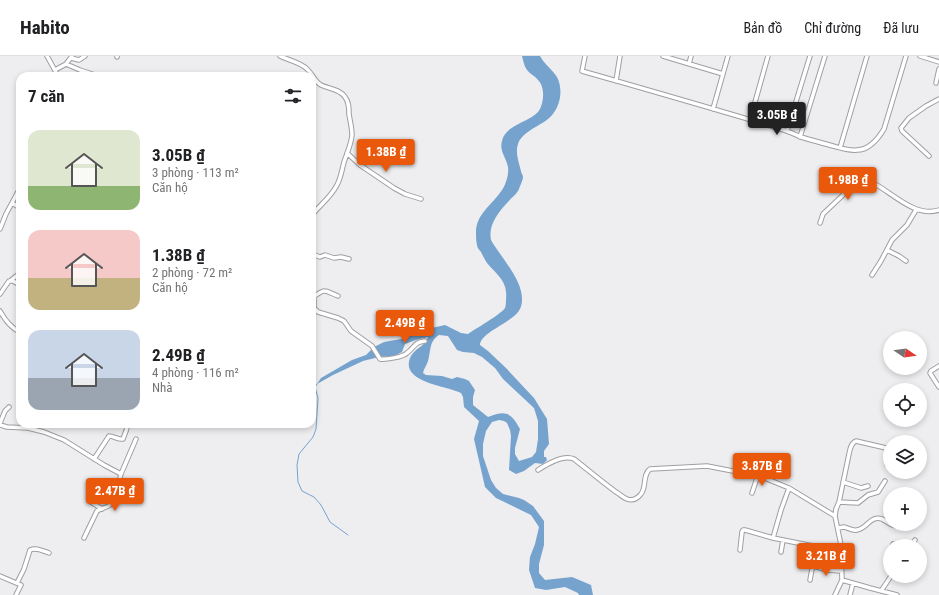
<!DOCTYPE html>
<html lang="vi">
<head>
<meta charset="utf-8">
<style>
	body { margin:0; font-family:"Roboto Condensed",sans-serif; background:#f2f2f2; color:#202124; height:100vh; display:flex; flex-direction:column; font-size:15px; white-space:nowrap }
	* { box-sizing:border-box; margin:0 }
	p { font-size:13px; color:#757577 }
	.icon { flex:none; width:22px; height:22px; fill:none; stroke:currentColor; stroke-width:2; stroke-linecap:round; stroke-linejoin:round }
	.map { position:relative; flex:1; overflow:hidden }
	.side { position:absolute; left:16px; top:16px; width:300px; height:356px; display:flex; flex-direction:column; background:#fff; border-radius:12px; box-shadow:0 2px 6px #0003 }
	.side>* { flex:none }
	.needle { width:26px; rotate:103deg }
	.tools { position:absolute; left:883px; top:275px; display:grid; gap:8px }
	.tools a { display:grid; place-items:center; width:44px; height:44px; border-radius:50%; background:#fff; box-shadow:0 2px 6px #0003; font-size:20px }
	.price { position:absolute; translate:-50% -34px; padding:0 9px; border-radius:4px; background:#ea580c; color:#fff; font-size:13px; line-height:26px; filter:drop-shadow(0 1px 2px #0008) }
	.price::after { content:''; position:absolute; left:50%; top:24px; width:12px; height:9px; margin-left:-6px; background:inherit; clip-path:polygon(0 0,100% 0,50% 100%) }
	.price.on { background:#222; color:#fff }
	ul { padding:0; list-style:none }
	li { display:flex; align-items:center; gap:12px; height:100px; padding:0 12px }
	li span { display:grid; place-items:center; flex:none; width:112px; height:80px; border-radius:12px; color:#555 }
	li>.icon { margin-inline-start:auto }
	span .icon { width:48px; height:48px; fill:#fffc; stroke-width:1 }
	li b { font-size:17px }
	h2 { display:flex; justify-content:space-between; align-items:center; height:48px; padding:0 12px; font-size:17px }
	header { display:flex; align-items:center; gap:24px; box-sizing:border-box; height:56px; padding:0 20px; background:#fff; border-bottom:1px solid #e0e0e0 }
	header strong { font-size:19px }
	nav { display:flex; gap:22px; margin-inline-start:auto; font-size:14px }
	.map>svg:first-child { display:block }
</style>
</head>
<body>
<header>
<strong>Habito</strong>
<nav><a>Bản đồ</a><a>Chỉ đường</a><a>Đã lưu</a></nav>
</header>
<div class="map">
<svg width="939" height="539" viewBox="0 0 939 539">
	<rect width="100%" height="100%" fill="#eeeef1"/>
	<path fill="#76a3ce" fill-rule="evenodd" d="M522,0H540C544,8 552,13 557,21C564,35 560,53 548,63C538,71 522,76 518,88C515,96 519,107 521,115C521,117 523,119 523,121C523,124 520,130 519,133C517,138 511,142 507,147C498,157 488,169 491,184C501,202 530,231 520,253C514,266 480,276 480,289L488,295L506,312L518,325L534,342L547,363L549,388L544,395V401H546L547,404L543,408L535,407L524,415L516,418L509,414L511,380L510,374L507,367L504,365L499,364L492,366L486,375L483,388V400L491,424L496,432L503,438L519,442L524,444L533,450L544,465V489L539,508V517L545,524L572,521L591,529L593,539H579L578,537L565,531L546,534L535,532L529,514L530,501L535,488L539,471L531,459L496,442L485,431L474,383L479,365L464,351L463,341L461,337C456,335 451,333 446,332C433,328 402,322 410,302C414,292 425,291 428,281L416,284L405,288L402,296L394,300L379,301L363,305L333,319L317,328L321,322L352,304L366,299L374,291L384,286L401,283L418,275L445,269L461,277L468,278C475,273 500,259 505,252C506,250 506,245 506,243C508,225 497,219 487,207C485,204 483,200 481,196C479,194 477,191 477,189C476,185 476,180 476,176C476,158 493,148 502,134C506,128 509,118 508,111C506,101 499,95 502,85C505,68 533,66 540,53C544,45 545,31 538,24C535,20 530,18 527,14C524,10 523,4 522,0ZM439,279L448,280L457,294L463,296L474,297L482,301L495,312L503,323L534,352L538,365V383L536,396L532,401L519,405L515,398V392L520,373C511,356 505,354 488,361L473,349V341L475,334L469,325L465,323L457,321L452,323L442,320L426,319L423,317C424,312 427,309 428,305C431,295 429,285 439,279Z"/>
	<g fill="none" stroke-linecap="round" stroke-linejoin="round">
		<path stroke="#76a3ce" stroke-width="1" d="M317,328L315,331L318,342L316,373L313,381L299,398L297,409L298,426L302,435L314,441L321,449L330,466L348,479"/>
		<g stroke="#9f9fa2" stroke-width="5.5">
			<path id="minor" d="M47,0L58,20
				M117,0V1
				M280,0C288,4 302,7 307,13C313,18 314,25 321,29C329,33 340,33 345,41C349,46 349,52 349,58C350,65 352,72 352,79C351,89 347,97 344,106C342,113 341,122 337,129C331,141 320,149 312,159
				M585,0L582,15C648,34 715,53 781,73C788,75 794,78 801,81C811,84 822,87 833,90C840,92 849,95 857,94C869,94 878,83 884,73L906,0
				M663,0L723,18
				M920,0L939,6
				M71,2L79,4L85,0
				M66,8L80,14L98,20
				M689,8L691,0
				M55,14L66,8L72,0
				M616,25L620,0
				M936,27L939,13
				M713,53L728,0
				M750,64L768,0
				M787,75L810,0
				M800,81L825,0
				M840,92L867,0
				M347,97L360,109L394,132L405,138L421,143
				M929,100L902,75L901,72L909,62L926,50L939,43
				M12,147L20,152
				M820,167L823,158L842,140L856,124L863,122C887,130 912,163 939,154
				M0,173L6,158L20,132
				M887,194L899,200L906,205
				M312,198L320,201L325,199L334,202L341,201L349,203
				M872,219L881,205L892,184L907,169L916,154
				M10,225L20,217
				M0,238L9,225H13L20,229
				M338,240C323,234 326,232 312,242L314,244V252L318,256L338,262L344,265L351,275L372,290L380,303C385,304 403,301 407,297C415,291 414,286 425,285
				M0,255C5,264 11,272 20,276
				M939,310L931,315L930,317L939,331
				M0,367L5,355L9,351
				M139,368L141,369H150
				M0,369L7,371L28,372L44,376L64,384L104,409L121,418
				M94,403L109,380C114,380 118,384 123,383L126,375L128,368
				M538,414C547,408 563,398 574,403C588,414 602,426 616,436C620,438 623,442 627,443C632,445 637,443 641,438C647,431 642,419 650,413L707,410L738,416L746,415L750,416L789,432L835,460L841,489L842,524L870,532L897,539
				M843,426L861,432L868,430
				M752,437L758,419
				M91,446L102,453
				M839,446L858,447L868,439L878,436L885,425
				M835,460L836,453L839,446L849,398C850,393 851,387 856,385L886,392L887,395V409L890,411
				M890,468C896,471 900,470 905,468
				M838,472C838,472 844,471 844,471C849,472 852,475 857,474C867,473 870,459 882,463C884,464 887,466 890,468
				M84,482L97,455C103,451 110,452 114,445L121,418L136,383
				M773,482L781,454L789,432
				M893,488L896,490
				M911,490L915,484
				M740,494L742,476L743,474H745L773,482L818,491L842,506
				M781,496L783,484
				M0,520L21,529L16,539
				M810,524L812,513L814,510L827,514L841,515
				M17,527L24,513L30,494C36,491 43,495 49,497
				M881,535L891,520
				M835,539L842,524
				M850,539L853,527"/>
		</g>
		<use href="#minor" stroke="#fff" stroke-width="3.5"/>
	</g>
</svg>
<div class="tools">
<a><svg class="needle" viewBox="-14 -14 28 28"><path d="M0-13l5 13h-10z" fill="#e53935"/><path d="M0 13l5-13h-10z" fill="#757577"/></svg></a>
<a><svg class="icon" aria-label="locate" viewBox="0 0 24 24"><circle cx="12" cy="12" r="6"/><path d="M12 2v4M12 18v4M2 12h4M18 12h4"/></svg></a>
<a><svg class="icon" aria-label="layers" viewBox="0 0 24 24"><path d="M12 4l9 5-9 5-9-5zM3 14l9 5 9-5"/></svg></a>
<a>+</a>
<a>−</a>
</div>
<b class="price on" style="left:777px;top:80px">3.05B ₫</b>
<b class="price" style="left:386px;top:117px">1.38B ₫</b>
<b class="price" style="left:848px;top:145px">1.98B ₫</b>
<b class="price" style="left:405px;top:288px">2.49B ₫</b>
<b class="price" style="left:762px;top:431px">3.87B ₫</b>
<b class="price" style="left:115px;top:456px">2.47B ₫</b>
<b class="price" style="left:826px;top:521px">3.21B ₫</b>
<section class="side">
<h2>7 căn<svg class="icon" aria-label="filters" viewBox="0 0 24 24"><path d="M4 7h16M4 17h16"/><circle cx="9" cy="7" r="2"/><circle cx="15" cy="17" r="2"/></svg></h2>
<ul>
<li><span style="background:linear-gradient(#dfe7d0 70%,#8fb573 0)"><svg class="icon" aria-label="home" viewBox="0 0 24 24"><path d="M3 11l9-7 9 7M6 9v11h12V9"/></svg></span><div><b>3.05B ₫</b><p>3 phòng · 113 m²</p><p>Căn hộ</p></div></li>
<li><span style="background:linear-gradient(#f6c9c9 60%,#c2b280 0)"><svg class="icon" aria-label="home" viewBox="0 0 24 24"><path d="M3 11l9-7 9 7M6 9v11h12V9"/></svg></span><div><b>1.38B ₫</b><p>2 phòng · 72 m²</p><p>Căn hộ</p></div></li>
<li><span style="background:linear-gradient(#c9d6e8 60%,#9aa5b1 0)"><svg class="icon" aria-label="home" viewBox="0 0 24 24"><path d="M3 11l9-7 9 7M6 9v11h12V9"/></svg></span><div><b>2.49B ₫</b><p>4 phòng · 116 m²</p><p>Nhà</p></div></li>
</ul>
</section>
</div>
</body>
</html>
